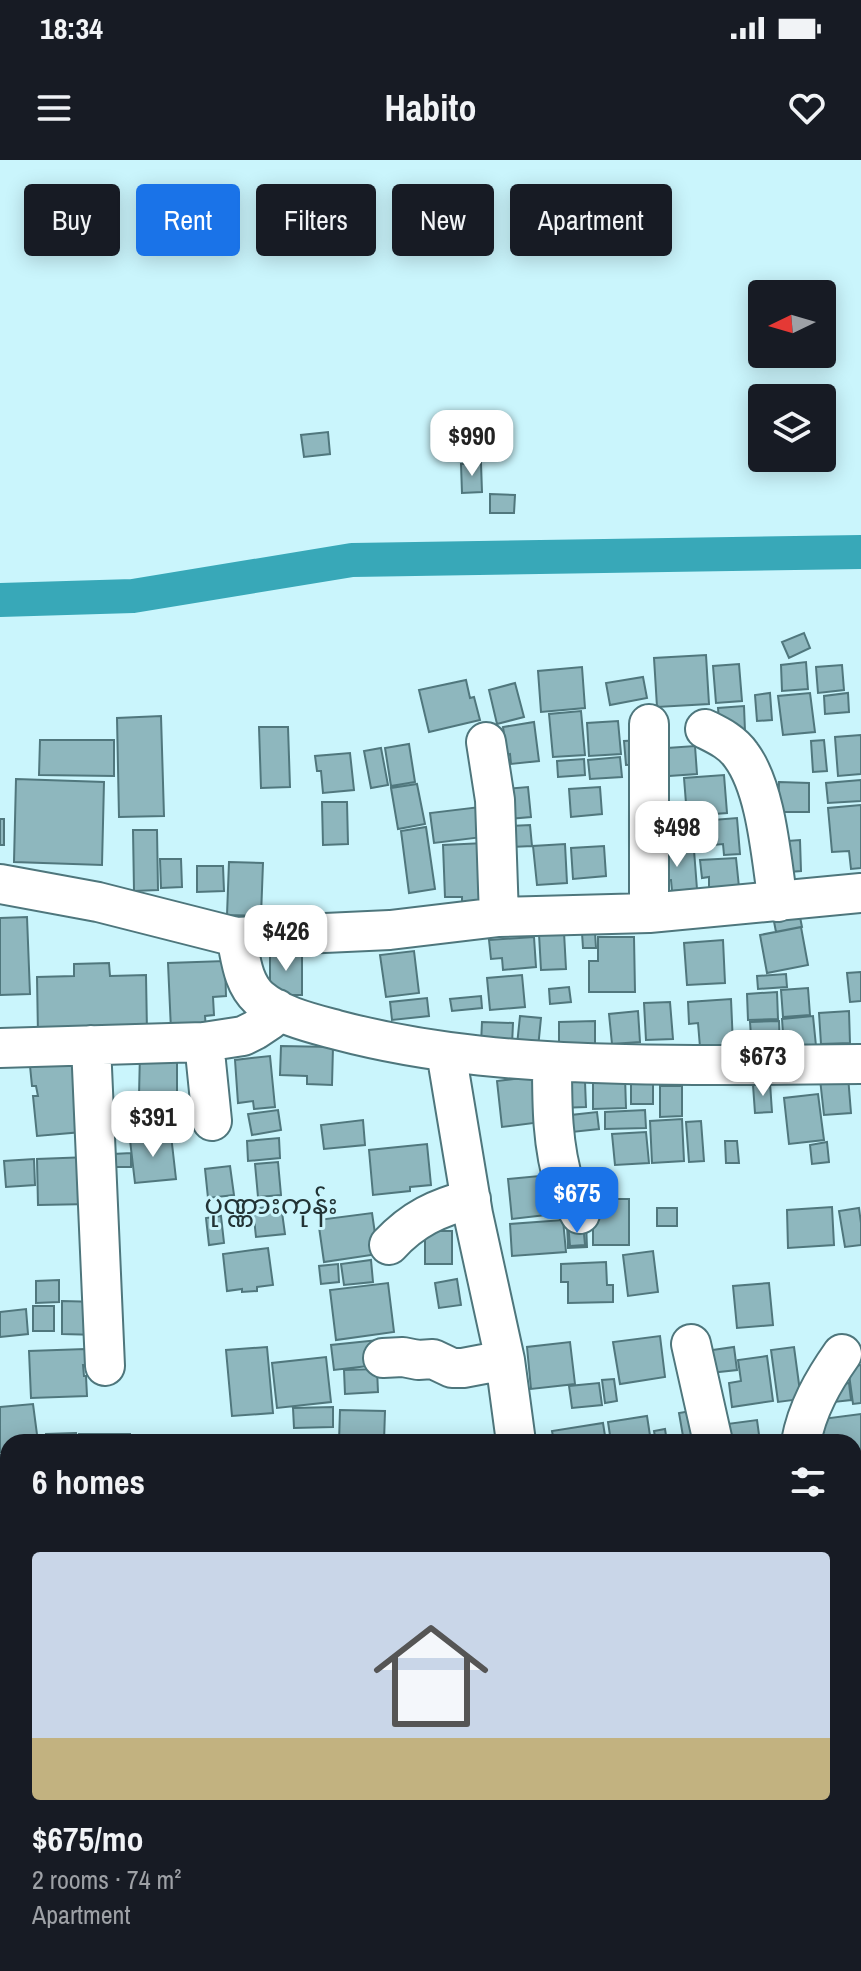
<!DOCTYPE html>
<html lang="en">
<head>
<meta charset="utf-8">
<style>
	body { margin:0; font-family:"Archivo Narrow","Noto Sans Myanmar",sans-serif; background:#20242c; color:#f1f3f6; height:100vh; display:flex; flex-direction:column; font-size:30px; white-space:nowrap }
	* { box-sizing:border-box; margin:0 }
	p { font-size:26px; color:#9ea1a6 }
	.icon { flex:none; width:44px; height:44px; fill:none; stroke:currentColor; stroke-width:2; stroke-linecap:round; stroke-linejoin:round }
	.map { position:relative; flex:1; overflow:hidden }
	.side { position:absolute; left:0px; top:1274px; width:862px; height:538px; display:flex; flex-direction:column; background:#171b24; border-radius:24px 24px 0 0; box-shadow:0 4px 20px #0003 }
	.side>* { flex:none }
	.banner { position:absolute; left:24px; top:24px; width:814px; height:72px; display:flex; gap:16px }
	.needle { width:52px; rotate:265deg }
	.controls { position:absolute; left:748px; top:120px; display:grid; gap:16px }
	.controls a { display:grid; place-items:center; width:88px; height:88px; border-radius:8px; background:#171b24; box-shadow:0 4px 20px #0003; font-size:40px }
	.price { position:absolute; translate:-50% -68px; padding:0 18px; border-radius:16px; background:#fff; color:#222; font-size:26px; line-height:52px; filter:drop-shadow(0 2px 4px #0008) }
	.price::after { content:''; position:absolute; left:50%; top:48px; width:24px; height:18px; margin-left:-12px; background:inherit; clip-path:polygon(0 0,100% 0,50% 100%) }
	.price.on { background:#1a73e8; color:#fff }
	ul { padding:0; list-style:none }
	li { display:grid; align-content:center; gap:16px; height:424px; padding:0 32px }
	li+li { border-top:2px solid #363941 }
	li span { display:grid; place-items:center; height:248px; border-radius:8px; color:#555 }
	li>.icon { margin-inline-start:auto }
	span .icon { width:144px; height:144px; fill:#fffc; stroke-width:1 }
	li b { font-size:34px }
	h2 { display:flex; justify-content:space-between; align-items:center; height:96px; padding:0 32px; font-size:34px }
	.tag { padding:0 28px; border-radius:8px; background:#171b24; box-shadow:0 4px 20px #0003; font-size:28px; line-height:72px }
	.tag.on { background:#1a73e8; color:#fff }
	.status { display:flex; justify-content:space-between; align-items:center; height:56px; padding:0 40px; background:#171b24; direction:ltr }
	.status svg { height:22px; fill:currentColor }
	header { display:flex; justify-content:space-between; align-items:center; height:104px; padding:0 32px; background:#171b24; font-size:36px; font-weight:700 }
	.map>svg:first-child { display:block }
</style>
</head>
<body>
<div class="status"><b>18:34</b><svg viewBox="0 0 49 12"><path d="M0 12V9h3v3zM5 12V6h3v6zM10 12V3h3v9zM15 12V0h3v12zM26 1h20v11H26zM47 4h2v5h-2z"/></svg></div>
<header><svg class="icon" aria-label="menu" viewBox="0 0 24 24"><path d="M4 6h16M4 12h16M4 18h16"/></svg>Habito<svg class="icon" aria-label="heart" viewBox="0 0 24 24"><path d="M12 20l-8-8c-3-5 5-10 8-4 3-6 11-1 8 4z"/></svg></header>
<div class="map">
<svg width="861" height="1811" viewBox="0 0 861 1811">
	<rect width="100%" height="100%" fill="#caf5fc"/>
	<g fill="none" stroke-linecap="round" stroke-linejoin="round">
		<path stroke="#38a8b8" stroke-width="34" d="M0,440L133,436L352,400L861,392"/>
	</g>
	<path fill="#8eb7be" stroke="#50777d" stroke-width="2" d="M452,257H470L471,276L452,277Z
		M328,272L330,294L304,297L301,275Z
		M481,303L482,332L462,333L461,304Z
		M490,334L515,335L514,353H490Z
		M804,473L810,488L789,498L782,482Z
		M706,495L709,544L657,547L654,498Z
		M806,502L808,529L782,531L781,505Z
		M739,504L742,541L716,543L713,506Z
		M842,505L844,530L818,533L816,507Z
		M582,507L585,548L541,552L538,511Z
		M643,517L647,538L610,545L606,523Z
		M466,520L470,538L474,537L480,560L429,572L419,530Z
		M515,523L524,557L497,564L489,530Z
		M770,533L772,560L757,561L755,535Z
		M810,533L815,572L783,575L778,536Z
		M848,533L849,552L825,554L824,536Z
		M744,546L745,571L720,573L718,548Z
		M581,551L585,595L553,597L549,554Z
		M161,556L164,656L119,657L117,558Z
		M618,561L621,594L589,596L587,563Z
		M534,562L539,601L511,604L510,594L507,595L503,567Z
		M259,567H288L290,627L261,628Z
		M861,575V614L838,616L835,577Z
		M40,580H114V616L39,615Z
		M644,580L646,604L626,605L624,581Z
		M824,580L827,611L813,612L811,581Z
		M409,584L415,622L391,626L385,588Z
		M695,586L697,614L655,617L653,589Z
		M381,588L388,625L371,628L364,591Z
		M350,593L354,630L323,633L321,611H317L315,596Z
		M620,597L622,617L590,619L588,600Z
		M584,599L585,615L558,617L557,601Z
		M724,615L727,653L687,656L684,618Z
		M16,619L104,622L102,705L14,702Z
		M861,620V641L828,643L826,623Z
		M779,622L809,623V652H778Z
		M417,624L425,664L398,669L391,628Z
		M528,627L531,657L508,659L505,629Z
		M600,627L602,654L571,657L569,629Z
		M322,642H347L348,684L323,685Z
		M861,645V708L851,709L849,691L832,692L828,648Z
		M488,646L491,676L434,683L430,653Z
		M737,658L740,694L724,695L723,684L703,686L701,661Z
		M0,659H4V685H0Z
		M530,665L532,686L511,687L510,666Z
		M426,667L435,729L409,733L401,671Z
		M671,669L673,688L656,689L655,670Z
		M133,670H157L158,730L134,731Z
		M800,680L801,711L776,713L774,682Z
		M485,683L481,742L462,743V737H445L443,685Z
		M565,684L567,723L537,725L533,686Z
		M604,686L606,716L573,719L571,688Z
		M694,690L697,729L672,731L671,720L656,721L654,693Z
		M736,698L739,727L709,729V717L702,718L700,700Z
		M160,699H181L182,727L161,728Z
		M229,702L263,703L261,756L227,755Z
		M197,706H223L224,731L197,732Z
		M798,747L802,767L776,772L772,751Z
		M27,757L30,834L0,835V758Z
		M801,767L808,805L767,813L760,775Z
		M564,772L566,809L541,810L539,774Z
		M595,772L596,788H583L582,773Z
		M534,777L536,807L503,810L502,798L491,799L489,780Z
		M598,777H634L635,832H589V801H598Z
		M723,780L725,823L687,825L684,783Z
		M302,791V835H270V792Z
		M414,791L419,833L386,837L380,795Z
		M225,801L226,836L213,837L214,855L205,856L206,869L171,870L168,803Z
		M109,803L110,816L146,815L147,872L38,875L37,817L74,816V804Z
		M861,812V841L850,842L847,813Z
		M786,814L787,827L758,829L757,816Z
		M522,815L525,847L490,850L487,818Z
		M569,827L571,842L550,844L549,829Z
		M808,828L810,855L783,857L781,830Z
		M777,832L778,859L748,860L747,834Z
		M481,836L482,848L452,851L450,839Z
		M427,838L429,856L392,860L390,842Z
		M731,839L733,885L700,887L698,863L689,864L688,842Z
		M670,842L673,879L646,880L644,843Z
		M638,851L640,882L612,884L609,854Z
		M849,851L850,883L821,884L819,853Z
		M520,856L541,858L538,888L517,885Z
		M813,856L816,886L784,888L782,859Z
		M595,861V887L559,888V862Z
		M779,861L780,889L752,890L750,862Z
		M482,862L513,863L512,885L481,884Z
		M281,886L333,887L332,925L307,924V916L280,915Z
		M140,892H177V936H139Z
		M270,896L275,947L254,949L253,941L238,943L235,900Z
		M74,902L82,972L37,976L33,936H38L36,926H32L30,906Z
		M537,916L542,962L502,967L497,921Z
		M593,916H625L626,948L593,949Z
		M848,916L851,953L824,955L820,919Z
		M631,919H653V944H631Z
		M558,922H585L586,947L559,948Z
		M770,923L772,952L755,953L753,925Z
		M660,926H682V956L660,957Z
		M818,934L824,980L789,984L784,938Z
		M278,950L281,970L252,975L248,954Z
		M645,950L646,968L605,969V952Z
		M597,952L599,969L572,972L571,955Z
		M682,959L684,1001L652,1003L650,961Z
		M363,960L365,985L324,989L321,965Z
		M701,961L704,1001L689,1002L686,962Z
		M646,972L649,1003L615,1005L612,974Z
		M171,975L176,1019L135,1023L130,980Z
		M279,978L280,998L248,1001L247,981Z
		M725,981H737L739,1003H726Z
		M827,982L829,1002L812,1004L810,985Z
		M427,984L431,1025L410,1027V1031L373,1035L369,990Z
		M131,993V1007H114L113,994Z
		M89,997L91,1044L38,1045L37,999Z
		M34,999L35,1025L6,1027L4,1001Z
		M278,1002L281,1035L258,1037L255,1004Z
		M230,1006L234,1035L208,1038L205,1009Z
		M550,1015L554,1054L512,1059L508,1019Z
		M593,1039H629V1085H593Z
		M281,1045L285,1074L256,1077L253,1049Z
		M832,1047L834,1085L788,1088L787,1050Z
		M657,1048H677V1066H657Z
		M859,1048L861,1063V1085L845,1087L839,1051Z
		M372,1053L378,1094L324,1102L318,1060Z
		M221,1056L224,1083L209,1085L206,1058Z
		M563,1060L566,1092L512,1096L510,1064Z
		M583,1062L585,1085L570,1086L568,1063Z
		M586,1062L587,1087L568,1088L567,1063Z
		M425,1071H452V1104H425Z
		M268,1088L273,1125L257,1127V1131L242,1132V1129L227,1131L223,1094Z
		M653,1091L658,1132L628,1136L623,1095Z
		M371,1100L373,1122L344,1125L341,1104Z
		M606,1102L607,1125H613V1142L568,1143V1122H561V1104Z
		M338,1104L339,1122L321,1124L319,1106Z
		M457,1119L461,1145L439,1148L435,1123Z
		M59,1120V1142L36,1143V1121Z
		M388,1123L394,1172L336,1180L330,1130Z
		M769,1123L773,1165L737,1168L733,1126Z
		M62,1141L100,1142L99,1175L62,1174Z
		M33,1146H54V1171H33Z
		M26,1149L28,1174L0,1177V1152Z
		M660,1176L665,1217L620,1224L613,1182Z
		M378,1180L379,1193L368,1206L334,1210L331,1185Z
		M570,1182L575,1224L531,1229L527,1187Z
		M267,1187L273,1253L232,1256L226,1190Z
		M734,1187L737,1210L701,1214L698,1192Z
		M794,1187L801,1239L778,1242L771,1190Z
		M85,1189L86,1205H83L84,1216H86L87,1236L31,1238L29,1191Z
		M767,1196L773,1241L732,1247L729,1223L741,1221L738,1200Z
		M326,1197L331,1242L277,1248L272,1203Z
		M861,1205V1243L853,1244L848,1207Z
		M377,1209L378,1232L345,1234L344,1210Z
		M614,1219L617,1241L605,1243L602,1220Z
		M599,1223L602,1245L572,1248L569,1226Z
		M849,1223L851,1240L834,1242L832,1226Z
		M33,1244L38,1282H8V1291L0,1292V1247Z
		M333,1247V1267L294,1268L293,1248Z
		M340,1250L385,1251L384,1282H339Z
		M697,1250L703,1282H684L679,1253Z
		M861,1254V1298L854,1299V1282H818L816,1273L824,1272L822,1259Z
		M647,1256L651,1282H611L608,1262Z
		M757,1260L760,1282H730L727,1264Z
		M603,1263L606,1282H554L552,1271Z
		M665,1269L667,1282H656L654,1271Z
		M76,1273L77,1282H46V1274Z
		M79,1274H130V1282H79Z
		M493,1275L494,1282H478V1276Z
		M8,1293V1308L1,1309L0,1295Z
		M861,1302V1324L854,1325V1303Z
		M854,1392H861V1440L854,1441Z
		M0,1403H8V1423H0Z
		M861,1486V1512L854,1513V1487Z
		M855,1536H861V1550H857Z
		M246,1804H295V1811H246Z
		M392,1804H420L421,1811H392Z"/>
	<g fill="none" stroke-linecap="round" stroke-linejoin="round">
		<g stroke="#4e767c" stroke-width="42">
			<path id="minor" d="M649,564V753
				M705,569C719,576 732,582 741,595C767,630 771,699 778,742
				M486,582L495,640L499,757
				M0,724L98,742L236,777L390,770L499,757L649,753L861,733
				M236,777C241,798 242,822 259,838C280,856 311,863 337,870C431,895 528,902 625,904C704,906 782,905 861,904
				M204,882L212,961
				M91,885L105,1206
				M0,888L204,882L243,876L255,870L270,860L277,849
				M446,892L473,1054L505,1200L516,1282
				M552,902C552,943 552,987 565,1026C569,1036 575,1045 580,1054
				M389,1085C413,1059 437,1048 471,1039
				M691,1184L713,1282
				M383,1198L403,1197L418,1200L433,1199L452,1208H463L505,1200
				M801,1282C807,1249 823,1221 842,1194
				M854,1344L861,1343
				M0,1374H8
				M0,1693L8,1692"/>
		</g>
		<use href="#minor" stroke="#fff" stroke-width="38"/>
	</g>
	<g text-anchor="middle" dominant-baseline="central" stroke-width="6" stroke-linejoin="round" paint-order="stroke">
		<g font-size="28" fill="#223335" stroke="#caf5fc">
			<text x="271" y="1044">ပုဏ္ဏားကုန်း</text>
		</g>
	</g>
</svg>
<div class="controls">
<a><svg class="needle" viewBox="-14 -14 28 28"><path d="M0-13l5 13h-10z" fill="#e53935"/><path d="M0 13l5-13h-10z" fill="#9ea1a6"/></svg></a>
<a><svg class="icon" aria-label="layers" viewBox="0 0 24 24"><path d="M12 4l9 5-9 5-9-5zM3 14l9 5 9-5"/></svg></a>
</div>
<b class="price" style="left:472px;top:318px">$990</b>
<b class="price" style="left:677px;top:709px">$498</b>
<b class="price" style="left:286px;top:813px">$426</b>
<b class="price" style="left:763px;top:938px">$673</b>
<b class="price" style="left:153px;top:999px">$391</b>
<b class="price on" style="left:577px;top:1075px">$675</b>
<div class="banner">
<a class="tag">Buy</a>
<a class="tag on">Rent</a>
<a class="tag">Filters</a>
<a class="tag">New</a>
<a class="tag">Apartment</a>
</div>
<section class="side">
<h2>6 homes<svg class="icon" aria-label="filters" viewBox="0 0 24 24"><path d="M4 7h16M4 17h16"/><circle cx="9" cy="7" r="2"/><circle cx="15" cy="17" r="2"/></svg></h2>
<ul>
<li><span style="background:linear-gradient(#c9d6e8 75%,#c2b280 0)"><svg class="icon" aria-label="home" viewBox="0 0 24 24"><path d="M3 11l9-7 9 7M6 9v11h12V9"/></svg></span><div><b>$675/mo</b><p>2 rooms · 74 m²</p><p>Apartment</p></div></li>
</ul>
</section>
</div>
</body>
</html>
